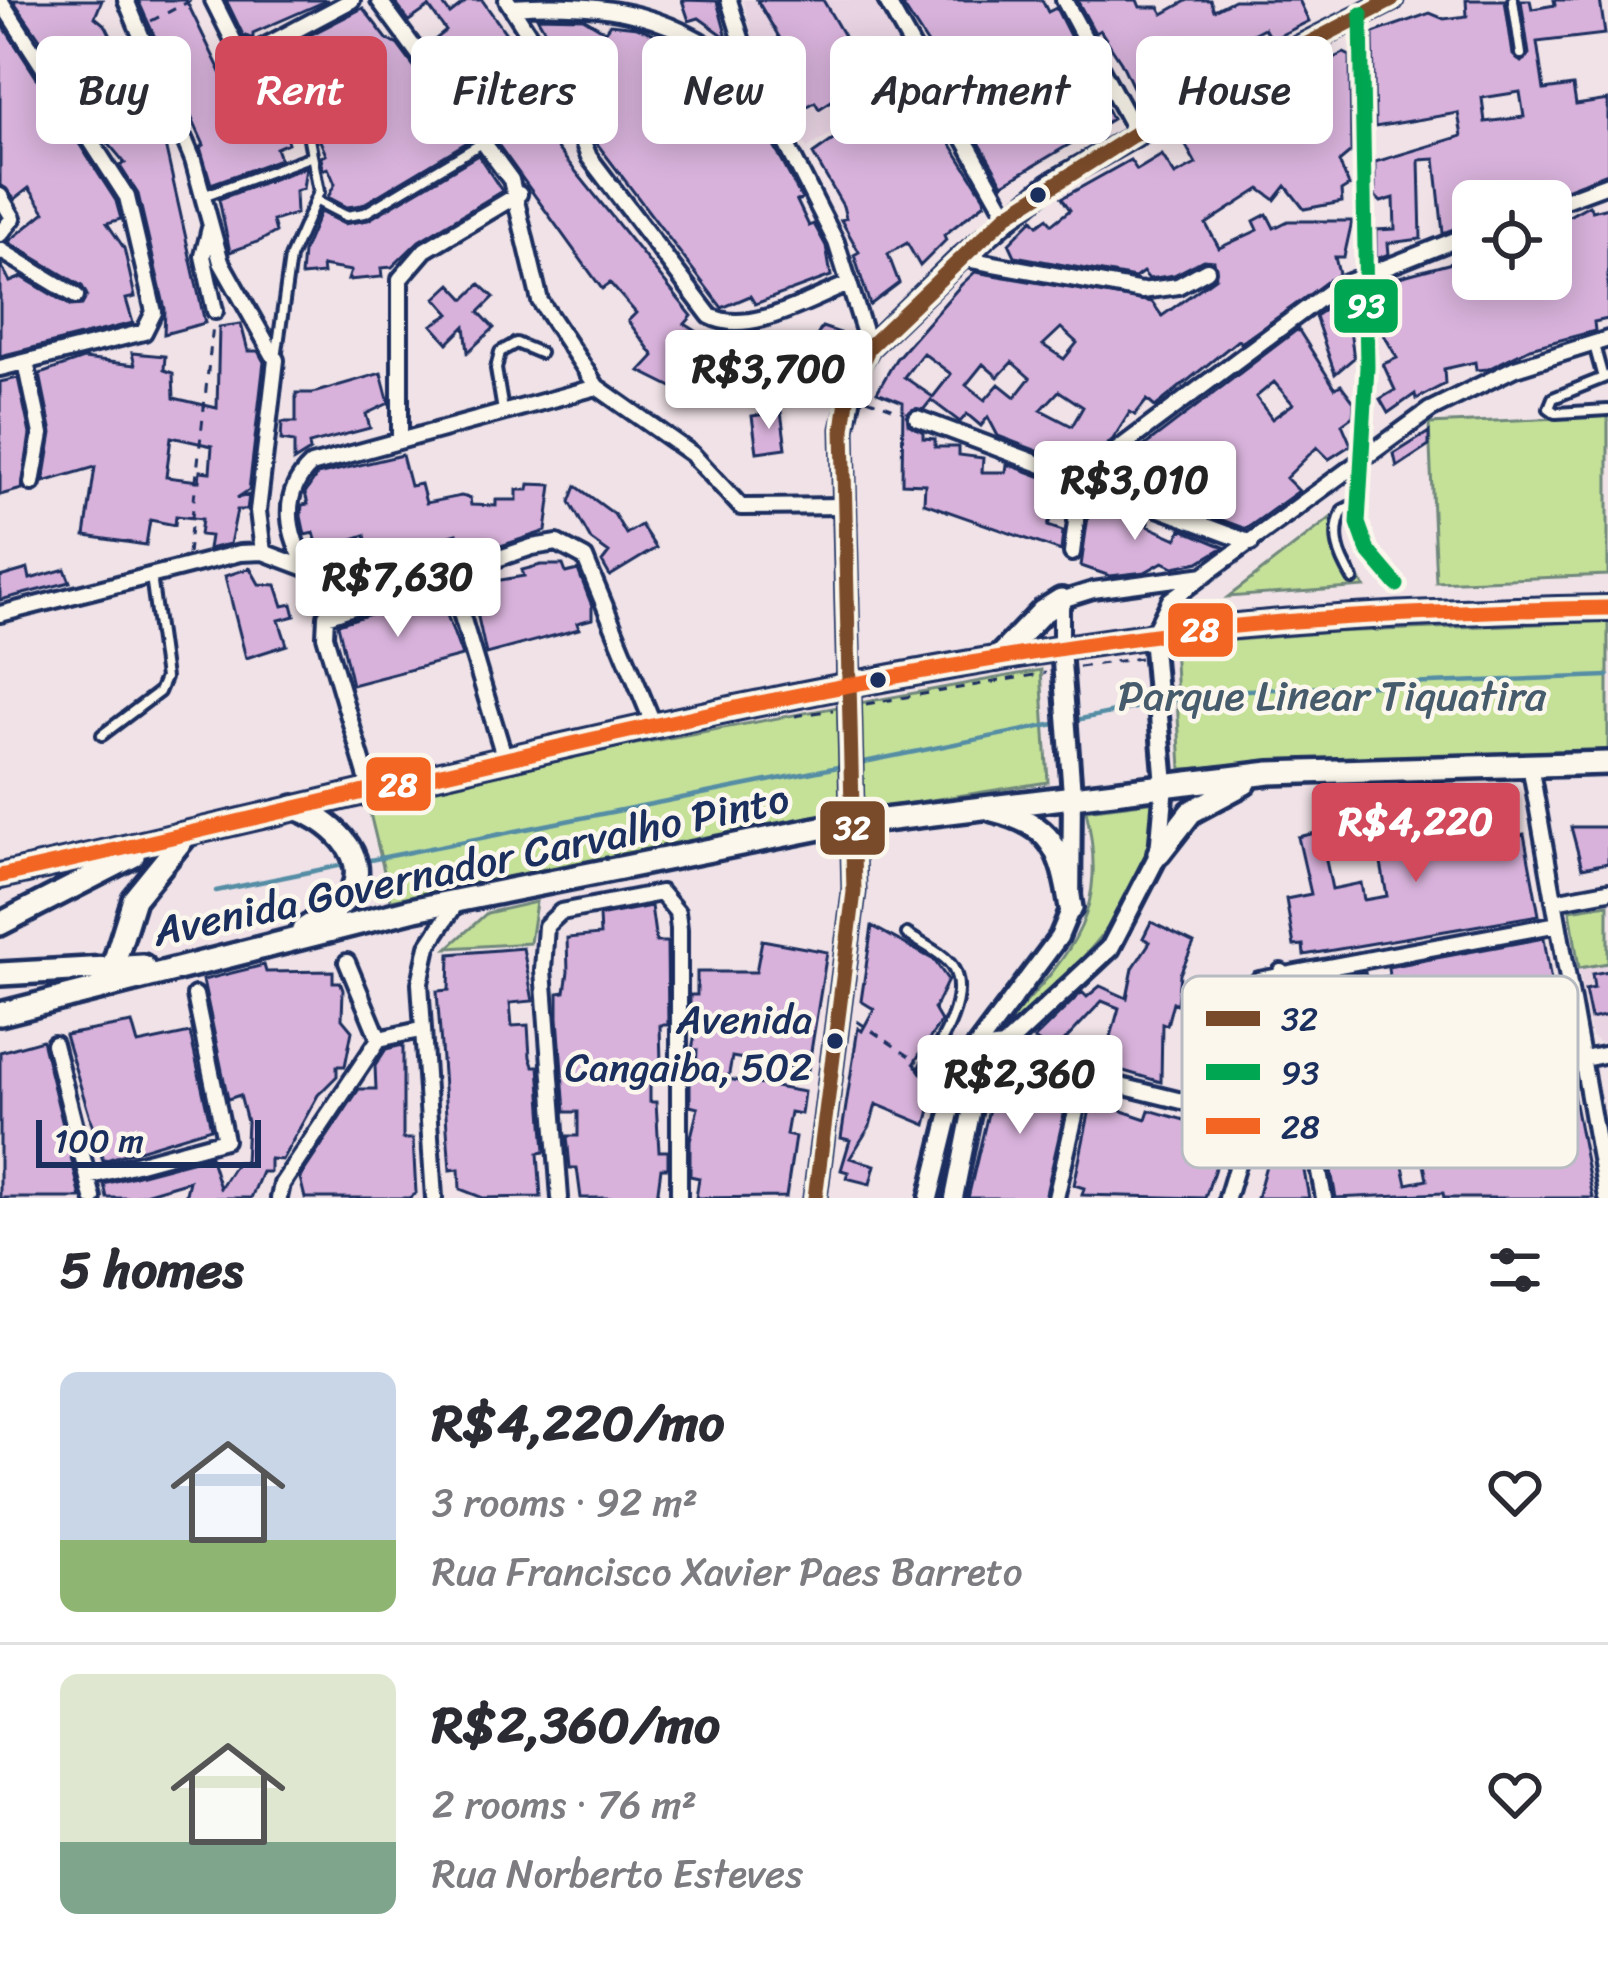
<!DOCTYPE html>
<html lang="en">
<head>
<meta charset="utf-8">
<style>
	body { margin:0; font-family:Sriracha,sans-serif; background:#f2f2f3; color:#2b2b33; height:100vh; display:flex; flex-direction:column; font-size:45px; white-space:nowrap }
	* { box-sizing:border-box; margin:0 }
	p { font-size:39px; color:#7c7c81 }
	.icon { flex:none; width:66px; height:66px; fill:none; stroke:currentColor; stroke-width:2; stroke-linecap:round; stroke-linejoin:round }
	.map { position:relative; height:1198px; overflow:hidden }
	.side { display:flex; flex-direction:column; background:#fff; flex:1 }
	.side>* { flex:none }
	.top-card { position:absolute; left:36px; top:36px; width:1536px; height:108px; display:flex; gap:24px }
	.tools { position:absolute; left:1452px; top:180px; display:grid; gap:24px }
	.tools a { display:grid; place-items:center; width:120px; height:120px; border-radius:18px; background:#fff; box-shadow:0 6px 30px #0003; font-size:60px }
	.scale { position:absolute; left:36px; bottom:30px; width:225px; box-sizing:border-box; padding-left:12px; border:6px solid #1b2f5e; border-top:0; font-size:33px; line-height:42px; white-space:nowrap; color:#1b2f5e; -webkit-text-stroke:9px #fbf7ec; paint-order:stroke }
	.price { position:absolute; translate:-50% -102px; padding:0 27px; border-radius:12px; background:#fff; color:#222; font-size:39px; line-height:78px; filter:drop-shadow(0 3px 6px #0008) }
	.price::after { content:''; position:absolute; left:50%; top:72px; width:36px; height:27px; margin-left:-18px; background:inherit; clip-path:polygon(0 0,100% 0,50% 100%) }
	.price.current { background:#d1495b; color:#fff }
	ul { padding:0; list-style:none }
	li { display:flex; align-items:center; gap:36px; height:300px; padding:0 60px }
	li+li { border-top:3px solid #e1e1e2 }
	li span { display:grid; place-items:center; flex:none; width:336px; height:240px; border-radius:18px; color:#555 }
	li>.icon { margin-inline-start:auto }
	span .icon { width:144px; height:144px; fill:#fffc; stroke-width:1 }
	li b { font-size:51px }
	h2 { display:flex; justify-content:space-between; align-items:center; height:144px; padding:0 60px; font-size:51px }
	.tag { padding:0 42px; border-radius:18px; background:#fff; box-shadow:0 6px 30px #0003; font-size:42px; line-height:108px }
	.tag.current { background:#d1495b; color:#fff }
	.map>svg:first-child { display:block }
</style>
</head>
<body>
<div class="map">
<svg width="1608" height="1198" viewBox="0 0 1608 1198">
	<rect width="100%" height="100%" fill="#f0e2e7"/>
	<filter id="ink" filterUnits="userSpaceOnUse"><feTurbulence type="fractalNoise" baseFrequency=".00833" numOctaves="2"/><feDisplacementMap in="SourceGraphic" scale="24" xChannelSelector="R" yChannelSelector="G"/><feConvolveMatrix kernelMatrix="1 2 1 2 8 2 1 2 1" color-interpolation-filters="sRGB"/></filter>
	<g filter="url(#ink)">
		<path fill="#e9d4e3" d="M743,0H877L922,81L807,148L761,69Z
			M1608,899V1041L1600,1043L1591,1036L1568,911Z"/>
		<path fill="#c5e198" stroke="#70887b" stroke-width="3" d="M1608,416V575L1436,582L1429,424Z
			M1337,513L1346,559L1365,587L1228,597Z
			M1608,621V750L1181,769L1174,645L1334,632Z
			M1041,670L1048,782L783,823L391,900L368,805L614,748Z
			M1157,801C1146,888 1116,924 1056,986C1041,1002 1027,1022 1009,1033L1008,1022C1075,949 1109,913 1086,810Z
			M536,902L530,943L448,948L487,913Z
			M1608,904V963L1579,968L1570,910Z"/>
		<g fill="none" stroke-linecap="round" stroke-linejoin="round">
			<path stroke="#548da5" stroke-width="4.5" d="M1165,702L1222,691L1608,676
				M1071,721L1154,704
				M859,763L1060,723
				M365,861L848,765
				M216,891L348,864"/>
		</g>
		<path fill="#d8b2db" stroke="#1b2f5e" stroke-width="3" fill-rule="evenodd" d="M13,0H102L95,17L106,26L165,145L205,323L164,334L165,309L138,194L120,166L125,163L97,130L106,124L98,113L109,106L93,83L75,90Z
			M138,0H186L246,124L275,109L288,143L276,148L280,159L211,184L200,147L204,145Z
			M226,0H328L253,33V39L243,35Z
			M393,0H440L450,14L468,0H482L512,42L454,83L427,46L446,31L429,7L409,21Z
			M682,0L717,1L727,38L699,18L689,21Z
			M757,0H823L876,91L888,105L916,89L984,197L985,203L944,235L946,240L920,266L907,243L888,254L899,283L870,305L854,255L859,252L841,220L846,218L843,206L813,154L853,126L836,98L819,109L815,102L806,107L774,53L785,47Z
			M915,0H1042L1048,12L1056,8L1112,119L1003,184L949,90L955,86L903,6Z
			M1077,0H1137L1140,7H1159L1163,14L1188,0H1210L1214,10L1234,0H1299L1309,21L1271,40L1264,28L1243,39L1248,51L1187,81L1183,75L1148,89L1153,101L1142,106L1121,62L1100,30L1095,33Z
			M1466,0H1505L1513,55L1521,62L1529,54L1521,0H1530L1532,9L1555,5L1554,0H1600L1605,34L1537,42L1544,90L1573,86L1576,105L1608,100V173L1534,201H1473V222L1443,233L1435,159L1419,160L1421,239L1388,243L1389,254L1376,259V230L1395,229L1394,198L1381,202L1375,196V162L1462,136L1458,113L1375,127L1373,33L1430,13L1444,19L1467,16ZM1520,92L1524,117L1485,122L1482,98Z
			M363,8L387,39L398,45L469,141L362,205L347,207L328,197L335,184L328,168L323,170L321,157L326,155L302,98L268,110L252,77L278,64L275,57L283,49ZM338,76L359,113L330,125L314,88Z
			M537,17L583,18L605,31L610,24L637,27L691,49L723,70L729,76L663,105L668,118L744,95L754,111L747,114L759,134L766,131L802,199L797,201L809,226L814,224L826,246L831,276L755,304L750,296L722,308L595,141L573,78Z
			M0,21L116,201L121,219L107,223L124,248L135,297L126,299L133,323L0,356V263L10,282L22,277L71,306L82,305L87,295L82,286L8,242L45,212L29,188L15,199L0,185Z
			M1344,53L1350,56L1351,152L1339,162L1349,186L1341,191L1342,202L1304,209L1286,186L1275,200L1260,189L1206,224L1219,248L1258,230L1254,221L1267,214L1274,228L1288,221H1352L1344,257H1335L1339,274L1241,343L1238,340L1155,407L1147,400L1135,415L1130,412L1113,439L1082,468L998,436L988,417L981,426L967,414L960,422L931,400L924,409L907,413L908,424L923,432V438L935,439V447H959V455L983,458L982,472H1006L1007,464L1069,487L1067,507L1055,503L1048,526L1063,531L1061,551L924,503L925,484L902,483L903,402L877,392L896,359L961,285L975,272L1152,302L1162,316L1216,277L1214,261L1203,260L1174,275L1149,279L1143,272L1135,278L1015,256L1009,243L1033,219L1038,225L1047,218L1052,224L1070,210L1062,198L1130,160L1137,170L1162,155L1175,175L1196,164L1180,135ZM1061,328L1077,343L1064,359L1043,345ZM923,353L951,374L933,397L904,377ZM1012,362L1030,378L1015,397L999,384L985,400L966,385L983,364L998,377ZM1059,391L1083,407L1072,426L1041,410Z
			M528,66L547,83L551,110L540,119L556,139L552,142L692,316L685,324L723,348L724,342L744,336L743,347H758L756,380L738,379L735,395L720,396L683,384L680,391L640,371L654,356L628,321L636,313L610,283L602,289L476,114L518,85L512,77Z
			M478,155L502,191L419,241L392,267L381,268L382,277L348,280L351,271L322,266L323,274L301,276L303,252L320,212L344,224L368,220Z
			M306,167L303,189L295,191L296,214L273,221L276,232L260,241L230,252L219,199Z
			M1589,205L1592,211L1608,207V319L1594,322L1595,331L1530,348L1488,369L1476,370L1475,362L1444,369L1445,384L1416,399L1415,394L1388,413L1380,399L1395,390L1383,364L1397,358L1378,324L1377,283L1463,260L1465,279H1551V226Z
			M451,284L465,299L480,284L494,297L479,312L494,328L468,352L465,326L448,343L432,325L450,314L436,298Z
			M1345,296L1354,358L1335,374L1315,316Z
			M241,324L248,351H258L264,362L249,490L237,498L249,495L247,510H237L230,544L208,549L210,536L200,535L202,519L176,516L175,525L150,520L146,545L85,536L95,467L44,482L52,433L40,374L83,359L135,365L132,353L165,356L164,370L173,373L174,398L217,408L219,327ZM171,437L212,446L210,472L200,471L199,481L166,477Z
			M822,327L840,333L819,389L801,382L804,373L797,371Z
			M1298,329L1335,388L1341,385L1354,402L1353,416L1342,424L1351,445L1329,459L1317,447L1286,478L1299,491L1246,529L1130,486L1136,474L1124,466L1131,456ZM1274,382L1293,404L1272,419L1256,397Z
			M381,373L389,403L366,414L370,428L309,444L310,451L294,461V442L281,440L282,422H296V393H313Z
			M18,378L30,434L22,489L0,495V382Z
			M781,412L786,448L757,452L752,416Z
			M1429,432V446L1397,467L1394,454Z
			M402,455L410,486L421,484L426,503L461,496L470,498L471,505L496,506V500H517V490H528L529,484L552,485L546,531L461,559L457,534L433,541L434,546L400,557L404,568L375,582L365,535L319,550L314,533L305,535L301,516L302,505L308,504L305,493L317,475Z
			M576,486L614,514L626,534L641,525L656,548L610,576L602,562L609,553L591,540L570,502Z
			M1091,495L1148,517V526L1177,539L1181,529L1224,547L1199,562L1174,567L1163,562L1145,572L1110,576L1081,566Z
			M541,565H563L566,573L578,570L592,606V619L577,623L579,629L486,654L471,585L524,576L522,570Z
			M250,568L259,584L276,585L283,606L292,604L295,616L279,620L287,645L246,658L225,576Z
			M28,569L30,579L65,569L70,582L0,600V577Z
			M439,593L462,656L352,685L338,624Z
			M1436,806L1441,828L1490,819L1492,829L1501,827L1503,838L1524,834L1539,915L1304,955L1303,945L1294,946L1286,899L1311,894L1298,837L1320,832L1332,889L1361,883L1364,900L1387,896L1373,820Z
			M1571,827H1608V863L1582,868Z
			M651,906L656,942H667L668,1025H660L661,1064L650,1071V1102H656L659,1151H668V1168H661L657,1198H581L577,1168H570L567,1136H578V1112H565L558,1017V993L565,992L568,972L567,938L600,935L599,916Z
			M1151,922L1194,943L1180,974L1177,1004L1173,1002L1167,1025L1162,1023L1161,1082L1103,1065L1119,1008L1102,1001L1054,1052L1034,1039L1082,992L1087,997L1100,986L1127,998L1133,968L1150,942L1143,938Z
			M872,926L934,960L948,980L934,1009L941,1021L914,1063L921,1073L938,1079L926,1125L876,1104L870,1126L850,1158L875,1165L870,1184L846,1178L848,1172L841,1170L850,1140L841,1138L858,1028L862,1031L874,1009L861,1001Z
			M1544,938L1551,982L1542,984L1546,1006L1555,1004L1561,1039L1517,1050L1518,1059L1328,1100L1319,1058L1311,1060L1297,984L1365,972L1367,980L1389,976L1388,967Z
			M762,940L827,952L808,1070L732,1057L728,1079L804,1092L801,1114L790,1112L786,1135L795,1137L786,1197L696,1198L699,1178L690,1176V1141L698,1108L690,1106V1073L696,1074L697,1050L692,1049L696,1030L690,1029V995H697V972H756Z
			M523,948L533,1001L510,1003L512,1026L528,1025L530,1057L533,1066H539L545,1152L538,1153L541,1197L483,1198L460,1189L459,1169L450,1170L437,991L449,990L450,954Z
			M264,965L266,972L333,971V982H340L343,990L342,1019L352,1031L345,1066H337V1076L318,1095L282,1160L270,1159V1172H262L251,1198H185L189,1181L131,1198H107L104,1184L210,1156L220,1188L237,1162H245L247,1122L240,1095L228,1099L203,980Z
			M1608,971V1015L1591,1019L1585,990L1594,988L1592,974Z
			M132,1023L138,1044L190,1033L211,1128L103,1161L65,1035Z
			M42,1040L81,1198H0V1052Z
			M403,1045V1139H413L416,1193L409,1198H305L300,1178L305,1170L359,1089H376L375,1066L386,1049Z
			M1007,1067L1071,1084L1045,1198H968L993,1092Z
			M1570,1078L1593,1198H1444L1443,1193L1336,1198L1323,1127L1391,1112L1407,1184L1427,1180L1413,1107L1485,1092L1486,1101L1509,1096L1508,1087Z
			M1103,1098L1115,1101L1113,1108L1146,1119L1149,1110L1227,1132L1205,1198L1082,1195L1084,1188L1074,1185L1090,1109L1099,1112Z
			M1297,1133L1309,1198H1257L1274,1136Z"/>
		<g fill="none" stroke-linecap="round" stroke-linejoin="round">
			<g stroke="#1b2f5e" stroke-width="16">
				<path id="service" d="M1513,0L1521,54
					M203,196L312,156
					M315,200L346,216L365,213L482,143
					M1594,345L1603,378
					M276,359L290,258L319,192L306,123
					M1608,376L1553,398L1549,408L1556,413L1608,410
					M503,411L496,369L500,352L516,343L540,353
					M1353,579C1339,556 1331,535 1343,510L1357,503
					M102,735L159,692L165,678L151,576
					M907,934C920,943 945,954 953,968C970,997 940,1044 926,1067"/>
			</g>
			<g stroke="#1b2f5e" stroke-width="22">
				<path id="minor" d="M126,0L193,160L221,262L276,360L258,511L263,552
					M213,0L235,44L254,52L352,0
					M379,0L511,180L540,301L597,387L692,454L741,507L845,506
					M507,0L559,82L589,157L710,316C749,337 811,298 849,284
					M729,0L754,80L836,242L869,347
					M886,0L1007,215
					M1064,0L1136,133
					M512,7C607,0 680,15 750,77
					M1361,14L1367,367L1358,523L1368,551L1397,585
					M455,101L536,42
					M0,196L13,218L0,234
					M1551,205L1608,184
					M210,228L203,256L215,311
					M0,250L76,296
					M961,258L1142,291L1178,286L1207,270
					M26,362L41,434L32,483
					M0,368L144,332L154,312L127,197L0,0
					M917,418L1251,543
					M400,437V279L425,250L519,194
					M1072,553L1080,490L1097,465L1334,288L1473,233
					M310,572C288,536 278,496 311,465L597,387
					M449,573L504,756
					M0,614L240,553L263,552L375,594
					M1152,636L1170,600L1430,410L1515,368L1608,339
					M1061,649V600L1093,590L1205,575
					M1530,765L1607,1198
					M370,788L325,636L326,616L532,547L557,543L585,558L653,723
					M1554,901L1608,891
					M347,962L379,1039
					M1281,972L1324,1198
					M379,1039L420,1030
					M54,1044L93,1198
					M970,1051L1004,1047L1084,1077L1251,1118L1310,1115L1608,1054
					M88,1177L225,1140L195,995
					M279,1198L282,1184L379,1039
					M434,1198L420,983L428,946L459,899
					M560,1198L543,970L546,926L561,912L661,893L677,912L679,929V1198
					M1056,1198L1084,1077
					M1227,1198L1251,1118V1012L1259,980L1558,924"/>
			</g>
			<g stroke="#1b2f5e" stroke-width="26">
				<path id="tertiary" d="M929,1198L961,1068L1059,937L1071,908L1072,794L1061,649
					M954,1198L972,1108L984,1080L1004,1047L1110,948L1159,853L1165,785L1152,636"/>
			</g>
			<g stroke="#1b2f5e" stroke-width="27">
				<path id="secondary" d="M845,522L843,429L857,368L869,347L961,258L1050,184L1229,82L1392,0
					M815,1198L854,892"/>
			</g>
			<g stroke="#1b2f5e" stroke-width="30">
				<path id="primary" d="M997,659L1042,612L1061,600
					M294,807C326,818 374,854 350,894C340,909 318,920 303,930
					M993,810C1053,825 1062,850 1071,908
					M1159,853L1191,812L1245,783
					M0,876C384,792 764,686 1155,635C1305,616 1457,611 1608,608
					M0,924L133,856
					M0,974L143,966
					M110,976L134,899L186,835
					M0,1014L415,909L826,827L1270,773L1608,763"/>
			</g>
			<path stroke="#1b2f5e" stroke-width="3" stroke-dasharray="9 9" stroke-linecap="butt" d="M151,21L192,0
				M867,399L903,412
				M188,554L213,325
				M1079,667L1140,658
				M866,704L1046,673
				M795,716L833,710
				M857,1021L918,1062"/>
			<use href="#service" stroke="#fbf7ec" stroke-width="8"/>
			<use href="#minor" stroke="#fbf7ec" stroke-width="14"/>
			<use href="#tertiary" stroke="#fbf7ec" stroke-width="16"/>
			<use href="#secondary" stroke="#fbf7ec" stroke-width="18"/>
			<use href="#primary" stroke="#fbf7ec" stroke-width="21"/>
			<g stroke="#1b2f5e" stroke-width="27" stroke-linecap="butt">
				<path id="secondary-bridge" d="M845,522L854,892"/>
			</g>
			<use href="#secondary-bridge" stroke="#fbf7ec" stroke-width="18"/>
			<g stroke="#fbf7ec" stroke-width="24">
				<path id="bus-1" d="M815,1198L854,892L843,429L848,393L869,347L1007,215L1136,133L1392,0"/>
			</g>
			<g stroke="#fbf7ec" stroke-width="24">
				<path id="bus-2" d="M1361,14L1367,367L1358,523L1368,551L1397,585"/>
			</g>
			<g stroke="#fbf7ec" stroke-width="24">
				<path id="bus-3" d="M0,876C384,792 764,686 1155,635C1305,616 1457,611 1608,608"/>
			</g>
			<use href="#bus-1" stroke="#7a4b2a" stroke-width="15"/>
			<use href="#bus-2" stroke="#00a651" stroke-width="15"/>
			<use href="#bus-3" stroke="#f26522" stroke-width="15"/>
		</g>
	</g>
	<g fill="#1b2f5e" stroke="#fbf7ec" stroke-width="4.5">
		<circle cx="1038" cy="195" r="10"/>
		<circle cx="878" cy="680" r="10"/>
		<circle cx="835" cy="1041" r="10"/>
	</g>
	<g text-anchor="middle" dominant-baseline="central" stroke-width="9" stroke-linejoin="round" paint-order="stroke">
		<g font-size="39" fill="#1b2f5e" stroke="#fbf7ec" text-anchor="end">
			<text x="812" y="1019">Avenida<tspan x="812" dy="48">Cangaiba, 502</tspan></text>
		</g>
		<g font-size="42" fill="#465c6c" stroke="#fbf7ec">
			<text x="1332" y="696">Parque Linear Tiquatira</text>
		</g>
		<g font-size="42" fill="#1b2f5e" stroke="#fbf7ec">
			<text transform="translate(471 865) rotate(-12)">Avenida Governador Carvalho Pinto</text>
		</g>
	</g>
	<rect x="1182" y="976" width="396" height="192" rx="18" fill="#fbf7ec" stroke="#b8bbc1" stroke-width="3"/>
	<rect x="1206" y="1011" width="54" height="15" fill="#7a4b2a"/>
	<rect x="1206" y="1064" width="54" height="16" fill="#00a651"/>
	<rect x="1206" y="1118" width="54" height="16" fill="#f26522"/>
	<g font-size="33" fill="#1b2f5e">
		<text x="1281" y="1030">32</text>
		<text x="1281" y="1084">93</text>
		<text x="1281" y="1138">28</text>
	</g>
	<g stroke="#fbf7ec" stroke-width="4.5">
		<rect x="1332" y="277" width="68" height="58" rx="12" fill="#00a651"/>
		<rect x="1166" y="601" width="69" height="58" rx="12" fill="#f26522"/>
		<rect x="364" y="755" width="69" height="58" rx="12" fill="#f26522"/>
		<rect x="818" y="799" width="69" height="58" rx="12" fill="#7a4b2a"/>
	</g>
	<g font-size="33" text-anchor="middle" font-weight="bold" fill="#fff">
		<text x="1366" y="317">93</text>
		<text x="1200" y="641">28</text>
		<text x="398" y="796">28</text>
		<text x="852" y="839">32</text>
	</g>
</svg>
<div class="tools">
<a><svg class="icon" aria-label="locate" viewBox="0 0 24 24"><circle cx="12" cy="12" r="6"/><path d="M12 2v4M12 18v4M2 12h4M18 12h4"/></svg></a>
</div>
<div class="scale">100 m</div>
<b class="price" style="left:769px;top:432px">R$3,700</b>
<b class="price" style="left:1135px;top:543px">R$3,010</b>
<b class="price" style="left:398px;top:640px">R$7,630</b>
<b class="price current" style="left:1416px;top:885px">R$4,220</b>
<b class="price" style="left:1020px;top:1137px">R$2,360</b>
<div class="top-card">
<a class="tag">Buy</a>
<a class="tag current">Rent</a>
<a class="tag">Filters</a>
<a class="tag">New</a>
<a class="tag">Apartment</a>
<a class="tag">House</a>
</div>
</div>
<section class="side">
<h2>5 homes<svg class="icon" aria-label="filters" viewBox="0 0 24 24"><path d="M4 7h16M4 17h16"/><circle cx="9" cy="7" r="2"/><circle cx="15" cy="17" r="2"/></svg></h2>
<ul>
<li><span style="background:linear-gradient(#c9d6e8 70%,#8fb573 0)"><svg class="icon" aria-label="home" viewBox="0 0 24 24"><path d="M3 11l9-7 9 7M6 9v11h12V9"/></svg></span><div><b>R$4,220/mo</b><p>3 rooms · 92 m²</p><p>Rua Francisco Xavier Paes Barreto</p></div><svg class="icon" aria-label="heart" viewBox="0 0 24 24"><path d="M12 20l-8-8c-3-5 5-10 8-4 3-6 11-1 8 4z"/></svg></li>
<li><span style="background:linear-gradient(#dfe7d0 70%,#7fa58c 0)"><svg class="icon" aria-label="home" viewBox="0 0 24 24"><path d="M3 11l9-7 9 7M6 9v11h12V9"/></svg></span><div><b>R$2,360/mo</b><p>2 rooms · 76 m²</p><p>Rua Norberto Esteves</p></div><svg class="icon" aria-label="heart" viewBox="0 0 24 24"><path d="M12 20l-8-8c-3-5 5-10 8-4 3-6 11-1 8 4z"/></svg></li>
</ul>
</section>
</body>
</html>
